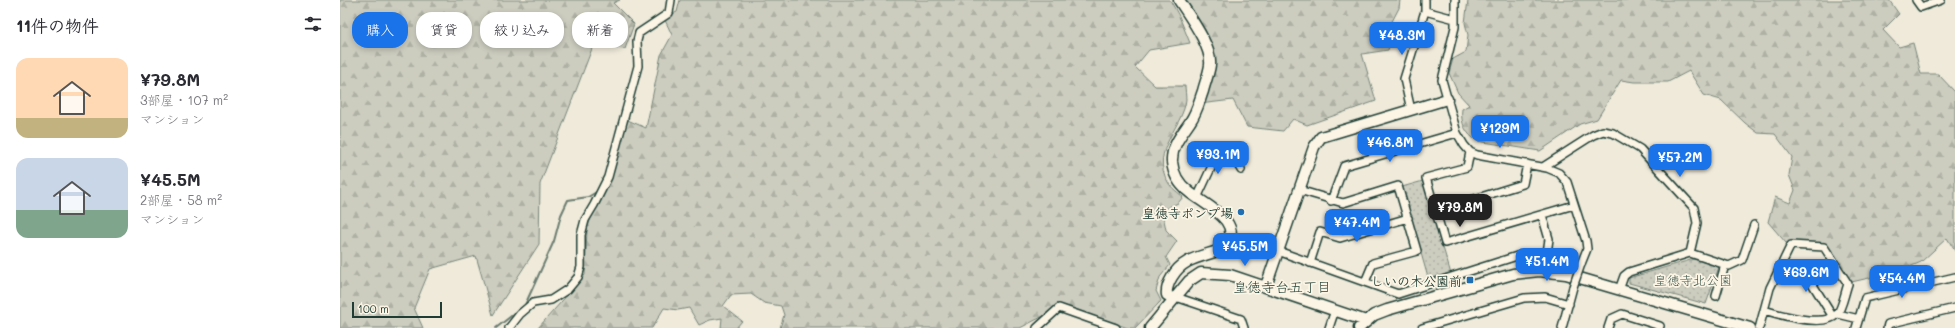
<!DOCTYPE html>
<html lang="ja">
<head>
<meta charset="utf-8">
<style>
	body { margin:0; font-family:Mali,"Klee One",sans-serif; background:#f7f7f7; color:#2b2b33; height:100vh; display:flex; flex-direction:column; font-size:15px; white-space:nowrap }
	* { box-sizing:border-box; margin:0 }
	p { font-size:13px; color:#7c7c81 }
	.icon { flex:none; width:22px; height:22px; fill:none; stroke:currentColor; stroke-width:2; stroke-linecap:round; stroke-linejoin:round }
	.map { position:relative; flex:1; overflow:hidden }
	.panel { display:flex; flex-direction:column; background:#fff; width:340px }
	.panel>* { flex:none }
	.guide { position:absolute; left:12px; top:12px; width:380px; height:36px; display:flex; gap:8px }
	.scale { position:absolute; left:12px; bottom:10px; width:90px; box-sizing:border-box; padding-left:4px; border:2px solid #1f3d34; border-top:0; font-size:11px; line-height:14px; white-space:nowrap; color:#1f3d34; -webkit-text-stroke:3px #fcf5e5; paint-order:stroke }
	.price { position:absolute; translate:-50% -34px; padding:0 9px; border-radius:8px; background:#1a73e8; color:#fff; font-size:13px; line-height:26px; filter:drop-shadow(0 1px 2px #0008) }
	.price::after { content:''; position:absolute; left:50%; top:24px; width:12px; height:9px; margin-left:-6px; background:inherit; clip-path:polygon(0 0,100% 0,50% 100%) }
	.price.on { background:#222; color:#fff }
	ul { padding:0; list-style:none }
	li { display:flex; align-items:center; gap:12px; height:100px; padding:0 16px }
	li span { display:grid; place-items:center; flex:none; width:112px; height:80px; border-radius:12px; color:#555 }
	li>.icon { margin-inline-start:auto }
	span .icon { width:48px; height:48px; fill:#fffc; stroke-width:1 }
	li b { font-size:17px }
	h2 { display:flex; justify-content:space-between; align-items:center; height:48px; padding:0 16px; font-size:17px }
	.pill { padding:0 14px; border-radius:16px; background:#fff; box-shadow:0 2px 6px #0003; font-size:14px; line-height:36px }
	.pill.on { background:#1a73e8; color:#fff }
	main { display:flex; flex:1; min-height:0 }
	.map>svg:first-child { display:block }
</style>
</head>
<body>
<main>
<section class="panel">
<h2>11件の物件<svg class="icon" aria-label="filters" viewBox="0 0 24 24"><path d="M4 7h16M4 17h16"/><circle cx="9" cy="7" r="2"/><circle cx="15" cy="17" r="2"/></svg></h2>
<ul>
<li><span style="background:linear-gradient(#ffd9b3 75%,#c2b280 0)"><svg class="icon" aria-label="home" viewBox="0 0 24 24"><path d="M3 11l9-7 9 7M6 9v11h12V9"/></svg></span><div><b>¥79.8M</b><p>3部屋 · 107 m²</p><p>マンション</p></div></li>
<li><span style="background:linear-gradient(#c9d6e8 65%,#7fa58c 0)"><svg class="icon" aria-label="home" viewBox="0 0 24 24"><path d="M3 11l9-7 9 7M6 9v11h12V9"/></svg></span><div><b>¥45.5M</b><p>2部屋 · 58 m²</p><p>マンション</p></div></li>
</ul>
</section>
<div class="map">
<svg width="1615" height="328" viewBox="0 0 1615 328">
	<defs>
		<pattern id="grass-dots" width="8" height="8" patternUnits="userSpaceOnUse"><rect width="8" height="8" fill="#cccdbf"/><path d="M2 2h.1M6 6h.1" fill="none" stroke="#afb1a5" stroke-width="1.8" stroke-linecap="round"/></pattern>
		<pattern id="forest-firs" width="22" height="20" patternUnits="userSpaceOnUse"><rect width="22" height="20" fill="#cccdbf"/><path d="M5 1l3.5 6h-7zM16 11l3.5 6h-7z" fill="#afb1a5"/></pattern>
	</defs>
	<rect width="100%" height="100%" fill="#efeada"/>
	<filter id="ink" filterUnits="userSpaceOnUse"><feTurbulence type="fractalNoise" baseFrequency=".025" numOctaves="2"/><feDisplacementMap in="SourceGraphic" scale="8" xChannelSelector="R" yChannelSelector="G"/><feConvolveMatrix kernelMatrix="1 2 1 2 8 2 1 2 1" color-interpolation-filters="sRGB"/></filter>
	<g filter="url(#ink)">
		<path fill="url(#grass-dots)" stroke="#76857a" d="M1083,181L1111,274L1089,281L1062,187Z
			M1354,259L1379,267L1366,304L1289,283V278Z"/>
		<path fill="url(#forest-firs)" stroke="#76857a" d="M0,0H280L273,3L294,24L285,49L253,46L200,184L199,244L153,315L136,256L90,269L74,308L83,328H0Z
			M340,0H830L839,16L850,43L809,50L795,67L815,86H845C845,90 846,95 846,99C844,126 809,151 828,182C831,188 839,193 843,197L838,203L822,210L826,230L837,241L826,257L830,265L820,277L816,291L821,301L795,328H788L730,308L715,310L680,328H440L444,315L441,306L424,303L411,294L391,295L383,306L402,321L396,328H381L382,318L370,320L359,325L349,308L338,310L324,308L312,328H198L245,275L247,230L283,118L306,128L321,55L332,35L324,18L337,12Z
			M843,0H1060L1059,8L1048,29L1053,32L1048,50L1022,54L1036,101L967,125L953,119L943,131L907,127L893,100L859,104L875,62L870,42Z
			M1128,0H1549L1559,14L1543,30L1559,47L1573,43L1581,74H1598L1615,92V251L1607,238L1581,262L1560,271L1507,283L1504,277L1483,243H1446L1428,222L1435,197L1450,203L1455,190L1449,175L1452,157L1435,134L1418,133L1405,123L1381,100L1364,95L1349,71L1328,82H1294L1281,80L1257,119L1240,124L1200,151L1137,141C1126,134 1120,123 1122,109L1129,105L1118,93L1109,73L1113,59L1126,52L1128,35L1125,23Z"/>
		<g fill="none" stroke-linecap="round" stroke-linejoin="round">
			<path stroke="#6c7d71" stroke-width="2" d="M299,29L312,20
				M156,328L185,305L214,241L221,215L228,200L248,197L258,191"/>
			<g stroke="#1f3d34" stroke-width="10">
				<path id="street" d="M1115,0V27L1102,80L1117,133L1124,145L1130,152L1137,155L1207,168L1219,173L1227,182L1246,241L1247,249L1241,264
					M1576,0L1581,7L1601,0
					M1085,11L1115,19
					M1071,110L1064,79L1085,11V0
					M1130,152L1127,167L1086,178L1105,243L1234,205
					M1203,167L1253,135L1263,131L1273,133L1300,149L1354,208L1357,223L1350,253L1289,272L1284,276L1279,290
					M959,190L1003,203L1058,186L1077,251L1033,263L1025,282
					M857,198L879,151L893,156L901,170
					M991,201L1004,166L1117,133
					M1095,211L1183,184L1187,164
					M938,251L1058,294L1177,256L1207,253L1209,239L1202,215
					M1350,253L1389,266L1402,260L1414,225
					M970,263L980,232L1000,238L1068,218
					M1437,275L1468,277L1493,317
					M1376,296L1385,265
					M836,297L901,319L904,328
					M1498,314L1519,319
					M169,328L180,314L193,303L211,300L228,289L238,277L241,267V235L245,220L254,205L268,177L298,66L297,41L299,33L329,13L331,0
					M697,328L719,308L776,328
					M989,328L995,310
					M1082,328L1184,298L1205,297L1229,304
					M1222,328L1233,287
					M1268,328L1271,319L1282,314L1320,326L1319,328
					M1419,328L1420,325L1430,288L1451,245L1484,247L1508,284C1505,292 1502,309 1497,314C1485,328 1440,315 1424,310
					M1516,328L1525,298L1615,277
					M1547,328L1548,324L1615,308"/>
			</g>
			<g stroke="#1f3d34" stroke-width="13">
				<path id="secondary" d="M926,286L974,147L981,137L1107,99
					M834,299L827,295C826,289 829,282 832,277C844,256 865,257 885,248C906,221 864,205 848,191C839,184 833,173 832,162C831,146 842,134 850,122C857,112 859,102 863,91C865,83 869,73 870,65C872,46 849,16 839,0
					M810,328L849,281L861,273L890,275L1026,321
					M1019,328L1034,315L1047,310L1173,274L1199,271L1226,274L1410,328"/>
			</g>
			<use href="#street" stroke="#fcf5e5" stroke-width="7"/>
			<use href="#secondary" stroke="#fcf5e5" stroke-width="10"/>
			<g stroke="#1f3d34" stroke-width="10" stroke-linecap="butt">
				<path id="street-bridge" d="M1233,287L1241,264"/>
			</g>
			<use href="#street-bridge" stroke="#fcf5e5" stroke-width="7"/>
		</g>
	</g>
	<g fill="#1f6fb2" stroke="#fcf5e5" stroke-width="1.5">
		<circle cx="901" cy="212" r="4"/>
		<rect x="1126" y="276" width="8" height="8" rx="2"/>
	</g>
	<g text-anchor="middle" dominant-baseline="central" stroke-width="3.5" stroke-linejoin="round" paint-order="stroke">
		<g font-size="13" font-weight="bold" fill="#1f3d34" stroke="#fcf5e5" text-anchor="end">
			<text x="893" y="212">皇徳寺ポンプ場</text>
			<text x="1122" y="280">しいの木公園前</text>
		</g>
		<g font-size="13" fill="#425a50" stroke="#fcf5e5">
			<text x="1353" y="279">皇徳寺北公園</text>
		</g>
		<g font-size="14" fill="#1f3d34" stroke="#fcf5e5">
			<text x="942" y="286">皇徳寺台五丁目</text>
		</g>
	</g>
</svg>
<div class="scale">100 m</div>
<b class="price" style="left:1062px;top:56px">¥48.3M</b>
<b class="price" style="left:1160px;top:149px">¥129M</b>
<b class="price" style="left:1050px;top:163px">¥46.8M</b>
<b class="price" style="left:878px;top:175px">¥93.1M</b>
<b class="price" style="left:1340px;top:178px">¥57.2M</b>
<b class="price on" style="left:1120px;top:228px">¥79.8M</b>
<b class="price" style="left:1017px;top:243px">¥47.4M</b>
<b class="price" style="left:905px;top:267px">¥45.5M</b>
<b class="price" style="left:1207px;top:282px">¥51.4M</b>
<b class="price" style="left:1466px;top:293px">¥69.6M</b>
<b class="price" style="left:1562px;top:299px">¥54.4M</b>
<div class="guide">
<a class="pill on">購入</a>
<a class="pill">賃貸</a>
<a class="pill">絞り込み</a>
<a class="pill">新着</a>
</div>
</div>
</main>
</body>
</html>
